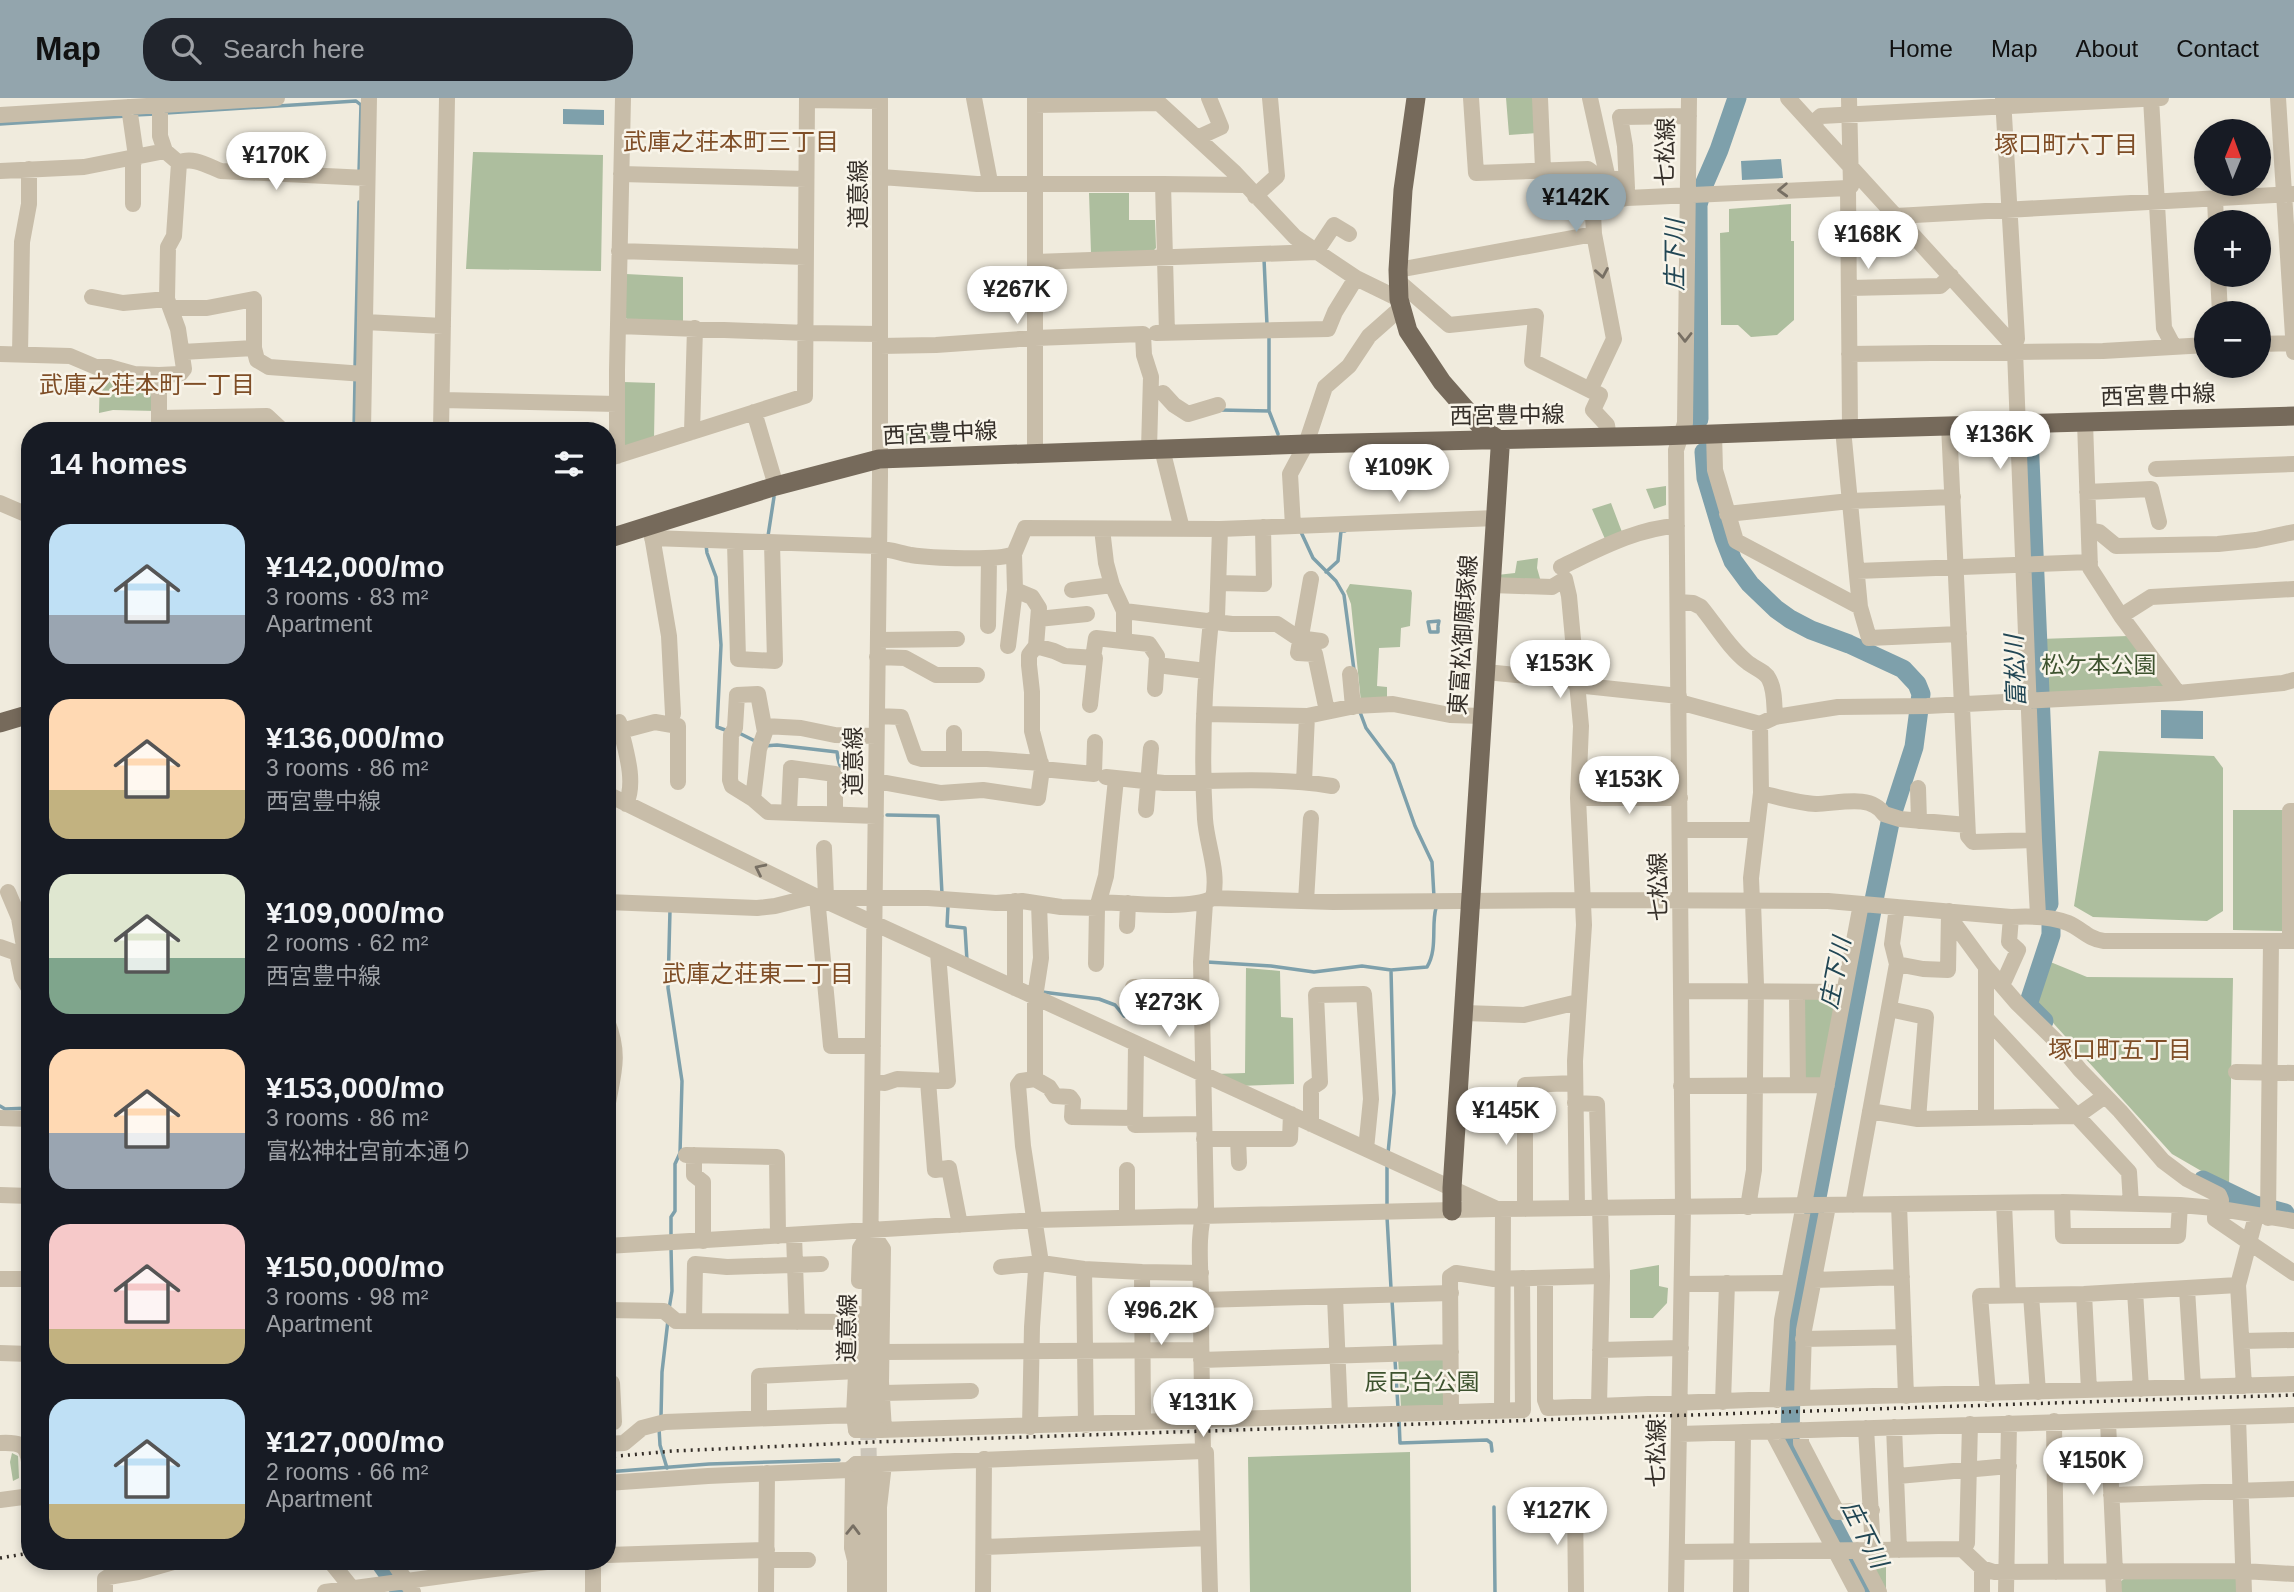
<!DOCTYPE html>
<html lang="en">
<head>
<meta charset="utf-8">
<style>
	body { margin:0; font-family:Arial,"Noto Sans JP",sans-serif; background:#20242c; color:#f1f3f6; height:100vh; display:flex; flex-direction:column; font-size:26px; white-space:nowrap }
	* { box-sizing:border-box; margin:0 }
	p { font-size:23px; color:#9ea1a6 }
	.icon { flex:none; width:38px; height:38px; fill:none; stroke:currentColor; stroke-width:2; stroke-linecap:round; stroke-linejoin:round }
	.map { position:relative; flex:1; overflow:hidden }
	.side { position:absolute; left:21px; top:324px; width:595px; height:1148px; display:flex; flex-direction:column; background:#171b24; border-radius:28px; box-shadow:0 4px 10px #0003 }
	.side>* { flex:none }
	.needle { width:46px; rotate:1deg }
	.tools { position:absolute; left:2194px; top:21px; display:grid; gap:14px }
	.tools a { display:grid; place-items:center; width:77px; height:77px; border-radius:50%; background:#171b24; box-shadow:0 4px 10px #0003; font-size:35px }
	.price { position:absolute; translate:-50% -60px; padding:0 16px; border-radius:24px; background:#fff; color:#222; font-size:23px; line-height:46px; filter:drop-shadow(0 2px 4px #0008) }
	.price::after { content:''; position:absolute; left:50%; top:42px; width:21px; height:16px; margin-left:-10px; background:inherit; clip-path:polygon(0 0,100% 0,50% 100%) }
	.price.active { background:#93a5ad; color:#111 }
	ul { padding:0; list-style:none }
	li { display:flex; align-items:center; gap:21px; height:175px; padding:0 28px }
	li span { display:grid; place-items:center; flex:none; width:196px; height:140px; border-radius:21px; color:#555 }
	li>.icon { margin-inline-start:auto }
	span .icon { width:84px; height:84px; fill:#fffc; stroke-width:1 }
	li b { font-size:30px }
	h2 { display:flex; justify-content:space-between; align-items:center; height:84px; padding:0 28px; font-size:30px }
	header { display:flex; align-items:center; gap:42px; box-sizing:border-box; height:98px; padding:0 35px; background:#93a5ad; color:#111 }
	header strong { font-size:33px }
	nav { display:flex; gap:38px; margin-inline-start:auto; font-size:24px }
	.search { width:490px; height:63px; background:#20242c; display:flex; align-items:center; gap:18px; box-sizing:border-box; padding:0 24px; border-radius:28px; color:#9ea1a6; font-size:26px }
	.map>svg:first-child { display:block }
</style>
</head>
<body>
<header>
<strong>Map</strong>
<div class="search"><svg class="icon" aria-label="search" viewBox="0 0 24 24"><circle cx="10" cy="10" r="6"/><path d="M15 15l6 6"/></svg>Search here</div>
<nav><a>Home</a><a>Map</a><a>About</a><a>Contact</a></nav>
</header>
<div class="map">
<svg width="2294" height="1494" viewBox="0 0 2294 1494">
	<rect width="100%" height="100%" fill="#f0ebdd"/>
	<path fill="#adbe9e" d="M1506,0H1535L1537,35L1509,37Z
		M473,54L603,57L601,173L466,171Z
		M1572,76L1573,99L1538,107L1537,77Z
		M1089,95H1129V122H1155L1156,150L1153,153L1091,155Z
		M1791,106V143H1794V222L1777,237L1751,239L1738,227H1721L1720,135L1729,134V111Z
		M626,176L683,179V226L630,224L624,218Z
		M100,274L154,282L156,313L113,312L99,315Z
		M623,284L655,285L654,341L627,349L622,345Z
		M935,329L936,345L903,346L901,330Z
		M1666,388V407L1654,411L1646,391Z
		M1611,405L1622,434L1605,441L1592,411Z
		M1538,460L1537,470L1541,484L1497,483V477L1515,475L1517,463Z
		M1350,486L1411,492L1412,495L1410,528L1401,530L1400,549L1379,550L1377,588L1387,589V603L1361,604L1351,506L1346,493Z
		M2128,538L2164,588L2043,595L2040,541Z
		M2099,653L2214,658L2223,670V813L2207,823L2093,819L2074,808Z
		M2233,712H2283L2282,833L2233,832Z
		M2048,863L2087,879L2233,880L2229,1089L2172,1056L2035,905Z
		M1246,870L1280,873L1281,919L1293,920L1294,986L1239,988L1215,976L1245,975Z
		M1837,896L1821,981L1804,980L1803,897Z
		M1659,1167V1188L1668,1190L1667,1205L1653,1220H1630V1172Z
		M1398,1259H1445L1446,1308L1401,1309Z
		M1410,1354L1411,1494H1250L1248,1359Z
		M12,1355L18,1358L19,1380L13,1383L10,1364Z
		M1871,1458L1886,1459V1494L1868,1463Z
		M2233,1478L2239,1482V1494H2120V1484L2125,1480Z"/>
	<path fill="#7ea0ab" d="M563,11L604,12V27L563,26Z
		M1781,61L1783,80L1742,82L1741,63Z
		M2161,612L2203,613V641L2161,640Z"/>
	<g fill="none" stroke-linecap="round" stroke-linejoin="round">
		<path stroke="#7ea0ab" stroke-width="3.5" d="M166,15L356,3L361,7L359,74
			M135,17L155,16
			M0,26L127,18
			M1264,161L1267,227
			M1269,238V313
			M355,270L359,104
			M1220,312L1269,313L1278,336
			M354,332L355,281
			M1301,434L1313,460L1336,483L1344,497L1354,572
			M768,438L774,399
			M706,447L707,455L716,479L721,547L717,629L728,633
			M1326,474L1338,463L1341,433H1345
			M1438,529V534H1430L1428,524L1439,523L1438,528
			M1360,614L1366,630L1393,666L1415,728L1432,764L1434,799
			M739,635L757,644
			M764,648L777,647L837,654C839,673 844,678 863,684
			M887,717L938,718L942,796
			M948,808L947,828L965,830L967,863
			M670,812L668,890L682,983L680,1055L675,1066V1113L671,1119V1138
			M1207,864L1271,868L1314,874L1362,868L1391,872L1427,869C1438,851 1431,827 1436,810
			M1042,894L1099,901L1115,907L1124,918H1198
			M0,1008L5,1011L30,1010
			M1388,1055L1394,995L1391,872
			M1387,1109V1066
			M1387,1119L1391,1190
			M1392,1202L1395,1250
			M669,1211L672,1193L671,1149
			M1395,1262L1398,1310
			M661,1319L662,1274L668,1222
			M1399,1321L1400,1345L1487,1342L1491,1345L1492,1353
			M659,1330L660,1347L667,1370
			M607,1374L709,1366L839,1362
			M1494,1409L1495,1494"/>
		<path stroke="#7ea0ab" stroke-width="19" d="M1699,321L1698,107L1703,89L1719,52L1737,0
			M2029,338L2049,806
			M1704,354L1706,380L1724,440L1733,463L1750,486L1776,511L1790,521L1811,532L1849,546L1903,571L1917,586L1921,596L1914,649L1891,720L1874,802L1792,1230L1790,1344L1868,1494
			M2044,923L2028,907L2051,837V827
			M2203,1082L2255,1107L2285,1115
			M379,1463L401,1494"/>
		<path stroke="#cbc5b9" stroke-width="16" stroke-dasharray="16 8" stroke-linecap="butt" d="M868,1326L869,1370"/>
		<path stroke="#c8bda9" stroke-width="16" d="M974,0L990,84
			M1035,0V240L1143,236L1144,257L1151,279L1149,351
			M1471,0L1476,75L1588,71L1601,81H1626
			M1540,0L1543,71
			M1590,0L1608,81
			M1788,0L2013,247L2015,253L2034,742L2038,817
			M2003,0L2017,241L2013,247
			M2151,0L2164,230L2174,249
			M2278,0L2294,254
			M807,2L880,3
			M1035,7L1159,5L1235,75L1295,139L1356,180L1399,201
			M129,9L136,58L133,66V106
			M0,17L277,0
			M1812,26L1821,18L2161,0
			M1197,40L1221,29L1209,0
			M179,65C192,58 208,68 221,73L367,80
			M0,73L84,69L165,53
			M621,76L806,81
			M881,79L977,86H1163L1167,235
			M1163,86L1244,87
			M1627,90L1625,48L1620,19L1689,18
			M1848,90L1850,331
			M1255,98L1277,78L1270,0
			M2215,101L2216,124
			M1896,118L2294,96
			M619,153L806,159
			M1035,164L1316,154L1334,127L1349,136
			M1398,172L1594,136
			M2218,177L2220,215
			M1398,183L1449,227L1536,218L1532,263L1600,297L1593,312L1607,327L1609,340
			M1849,190L1940,188L1951,178
			M92,199L123,205L167,201
			M171,210H207L254,201V250L257,262L269,269L364,276
			M365,224L443,228
			M618,228L807,235L880,236
			M1156,235L1328,231L1335,214L1356,180
			M2259,246L2294,245
			M880,248L936,247L1035,240V355
			M182,254L254,250
			M0,256L70,258L96,269H109L134,276L159,277
			M20,256L22,144L29,106V71
			M1849,256L2103,253L2207,247
			M1590,292L1614,241L1594,136L1593,116L1617,102L1627,100L1848,90L1851,88L1849,0
			M1163,295L1174,307L1188,316L1218,307
			M442,302L617,306
			M754,314L776,388
			M159,320L267,318L282,332
			M2085,324L2090,470L2121,518L2178,595
			M1949,327L1968,738L1973,744L2034,742
			M1843,331L1860,509
			M159,332V277L180,276L184,271L178,231L167,201L168,149L174,138L179,65L165,53L160,38V7
			M363,332L369,0
			M441,332L447,0
			M692,334L695,230
			M1714,335L1715,372L1736,443L1860,509L1869,540L1959,536
			M1162,351L1182,431
			M617,358V272L623,0
			M607,361L805,298L807,0
			M2156,371L2294,366
			M2087,394L2151,391L2159,424
			M0,405L30,418
			M1727,416L1850,403L1953,399
			M1293,428L1290,376L1306,346L1325,289L1349,268L1369,238L1395,215L1402,214
			M1102,431L1106,465L1112,487L1124,513V542
			M651,432L669,538L673,616
			M2089,432L2099,434L2116,448L2218,446L2256,442L2294,434
			M652,440L879,448
			M735,444L738,561L775,563L772,445
			M879,451C890,451 900,455 911,457C930,460 999,463 1014,456L1025,430L1220,431L1496,420
			M1561,469C1597,452 1637,430 1677,428
			M1857,473L2090,464
			M1311,481L1298,555L1315,556L1327,613
			M1219,485L1264,486L1263,429
			M1491,487L1552,489L1565,481L1569,498L1581,628L1578,700L1584,827L1575,963L1577,1110
			M1015,492L1032,499L1039,510L1036,548L1029,557V567L1032,594V633L1042,671
			M1072,492L1112,487
			M1678,504L1693,505L1701,509C1716,527 1729,550 1747,564C1754,570 1765,573 1769,581C1775,592 1774,606 1775,619
			M1124,513L1232,526H1277L1298,540L1321,543
			M2121,518L2151,499L2294,491
			M1038,521L1087,516
			M988,528L989,461
			M878,542L957,541
			M1008,548L1015,492L1014,456
			M1036,548L1054,553L1065,558L1095,560L1090,607
			M877,559L905,560L936,577H977
			M1093,560L1096,540L1149,546L1157,558L1155,591
			M1157,567L1206,573
			M1486,574L1576,583
			M1350,576L1353,609
			M1576,587L1679,598
			M1679,604L1760,626L1775,619L1838,609L1927,608L2178,595L2283,585L2294,582
			M1204,616L1307,618L1355,608L1393,606L1450,617L1482,618
			M877,618L901,619L915,659L922,661H987L1041,665
			M619,624C624,648 637,682 626,706
			M765,628L801,630L835,637L876,638
			M621,633L655,624L678,628V684
			M954,661V635
			M1106,679L1164,685H1204
			M876,683L941,695L983,692L1038,700L1042,671L1094,676L1095,644
			M1204,683C1247,682 1289,681 1332,688
			M1304,684L1307,618
			M1918,690L1919,723
			M1761,695C1778,699 1798,705 1816,706C1837,706 1870,695 1884,716L1900,721L1967,727
			M607,696L817,799L1497,1111L2062,1104L2180,1107L2215,1110L2294,1123
			M1578,700H1680
			M753,701L759,651L765,634L758,596L737,597L735,630L731,637L730,682L732,688L753,701L768,714L876,718
			M1146,712L1151,650
			M789,713L791,670L835,676V716
			M1680,732H1756
			M824,750L826,799
			M8,794L19,820L25,854
			M817,799L831,948H873
			M824,800H928L996,805L1022,803L1061,809L1097,810
			M1213,800C1219,773 1207,748 1205,721C1201,655 1204,588 1211,522L1217,519L1220,431
			M1306,803L1311,720
			M607,804L757,810L775,808L815,798
			M1100,804C1127,805 1191,812 1213,800L1333,804L1582,802L1828,803L2011,819C2029,818 2051,818 2068,825C2082,831 2088,841 2104,843H2294
			M1752,804L1751,780L1761,695L1760,626
			M1949,813L1953,824L1986,869L2017,905L2058,945L2080,972L2120,1013L2163,1063L2187,1081L2219,1097L2221,1102L2220,1111
			M1127,828L1128,805
			M2290,843V713H2294
			M0,849L17,855L27,854
			M17,855L22,879L30,892
			M1096,866L1097,810L1106,778L1116,681
			M1897,866L1923,871L1948,872L1949,815
			M1986,869V1019
			M2001,886L2005,881L2018,852L2009,844L2011,819
			M1133,889L1202,888
			M1015,890V803
			M1682,893L1844,894
			M1797,894L1798,987
			M1889,911L1926,919L1918,1021
			M1464,915L1524,917L1578,904
			M1986,920L2129,1074L2131,1106
			M607,923C621,957 613,976 607,1010
			M1136,946L1135,1027L1203,1026
			M2236,974L2294,975
			M1035,981L1049,989L1055,998L1070,999L1073,1003L1072,1019L1135,1020
			M928,983L935,1072L949,1070L960,1127
			M873,984L885,985L897,981L948,983L938,855
			M1681,988L1827,987
			M1575,1005L1597,1006L1602,1178L1599,1307
			M1870,1013L1918,1021L2077,1018L2105,998
			M0,1020L30,1021
			M1311,1026V990L1320,984L1316,897L1364,896L1371,1001L1366,1051
			M1204,1041H1290L1291,1016
			M1238,1041L1239,1065
			M686,1057L777,1059L778,1138
			M694,1057V1077L703,1084V1143
			M1127,1072V1119
			M0,1097L30,1098
			M2062,1104L2063,1138H2178L2180,1107
			M2004,1105L2008,1197
			M1899,1106L1906,1298
			M1853,1107L1897,866L1892,846L1897,809
			M1748,1109L1754,1072L1756,887L1753,804
			M2215,1110V1121L2294,1175
			M1525,1111V987L1575,985
			M2268,1120L2271,843
			M794,1137L797,1224
			M607,1148L1036,1122L1494,1111
			M1001,1169L1041,1165L1084,1171L1142,1174L1201,1175
			M1084,1171L1086,1327
			M1142,1174L1143,1324
			M1545,1180V1302L1548,1310L1802,1300L2294,1286
			M0,1181H30
			M1814,1182L1902,1179
			M859,1183L860,1150L871,1133L883,1151L881,1284L884,1332
			M1682,1186L1789,1185
			M2187,1191L2193,1289
			M2135,1193L2141,1291
			M2084,1196L2089,1292
			M2031,1197L2038,1294
			M1335,1199L1340,1317
			M1201,1202L1451,1195
			M607,1212L664,1213L676,1223L859,1224
			M694,1223L695,1166L727,1169L821,1166
			M1803,1241L1904,1239
			M2242,1243L2294,1242
			M1600,1252L1681,1250
			M882,1254L1200,1252
			M0,1255L30,1256
			M1201,1262L1451,1254
			M2244,1288L2238,1187L2256,1118
			M883,1295L971,1293
			M1988,1296L1980,1198L2084,1196L2238,1187
			M1802,1300L1804,1232L1828,1108
			M1777,1302L1782,1222L1861,806
			M1723,1304L1727,1185
			M1502,1313L1503,1111
			M1451,1314L1450,1179L1456,1175L1494,1181L1602,1178
			M2238,1319L2244,1494
			M759,1320V1278L857,1273
			M2054,1323L2056,1474
			M2108,1324L2115,1474
			M607,1325L614,1324L612,1285
			M868,1326L880,378V0
			M1030,1329L1032,1229L1036,1172L1041,1165L1023,1048L1018,987L1021,983L1035,981V899L1041,860L1039,806
			M1894,1329L1899,1452
			M1866,1330L1873,1452
			M856,1332L854,1317L859,1216
			M880,1332L1523,1312L1522,1180
			M1801,1332V1345L1837,1414L1872,1412
			M1772,1333L1857,1494
			M1679,1336L2294,1317
			M0,1345C24,1344 28,1348 30,1372
			M607,1346L624,1345L642,1330L665,1324L854,1317
			M1203,1353C1202,1302 1201,1251 1201,1200C1201,1171 1196,1136 1206,1109L1201,864L1205,805
			M880,1366L1203,1353L1206,1355L1210,1494
			M851,1370L853,1375L852,1450L855,1462V1494
			M1898,1378L2009,1368
			M607,1385L708,1378L849,1372L856,1366
			M2111,1397L2294,1391
			M0,1402L23,1399L30,1395
			M1575,1403L1576,1494
			M984,1449L1208,1440
			M1857,1452L1879,1494
			M1963,1452L1967,1445L1970,1326
			M1677,1454L1962,1451L1982,1470L1994,1474L2243,1473L2294,1476
			M607,1457L767,1452
			M767,1462H808
			M330,1463L355,1494
			M393,1463L413,1494
			M2113,1474L2114,1494
			M105,1494V1481L108,1479L138,1474L177,1463
			M325,1494L554,1463
			M593,1494V1463
			M766,1494L767,1375
			M867,1494L869,1370
			M879,1494V1409L884,1366
			M983,1494L984,1361
			M1676,1494L1683,1109L1676,352L1685,325L1689,0
			M1741,1494L1743,1334
			M1982,1494V1470
			M2006,1494L2009,1325"/>
		<path stroke="#766a5b" stroke-width="19" d="M1416,0L1403,92L1398,172L1399,201L1408,233L1442,284L1484,332L1499,342L1500,351L1452,1090V1113
			M607,441L776,388L879,361L1306,346L1659,338L1843,331L2294,318
			M0,625L30,616"/>
		<path stroke="#352f29" stroke-width="3.5" stroke-dasharray="2 5" stroke-linecap="butt" d="M607,1359L673,1353L875,1344L2294,1297
			M0,1460L30,1455"/>
		<path stroke="#c8bda9" stroke-width="16" d="M856,1332H880
			M856,1366H880"/>
	</g>
	<defs><path id="oneway-chevron" d="M-2-3.5L2.5 0L-2 3.5" fill="none" stroke-width="1.6" stroke-linecap="round" stroke-linejoin="round" transform="scale(1.75)"/></defs>
	<g stroke="#776f63">
		<use href="#oneway-chevron" transform="translate(1783 92) rotate(178)"/>
		<use href="#oneway-chevron" transform="translate(1602 175) rotate(80)"/>
		<use href="#oneway-chevron" transform="translate(1685 239) rotate(90)"/>
		<use href="#oneway-chevron" transform="translate(760 771) rotate(-154)"/>
		<use href="#oneway-chevron" transform="translate(853 1432) rotate(-89)"/>
	</g>
	<g text-anchor="middle" dominant-baseline="central" stroke-width="5" stroke-linejoin="round" paint-order="stroke">
		<g font-size="23" fill="#352f29" stroke="#f8f4e9">
			<text transform="translate(1665 54) rotate(-89)">七松線</text>
			<text transform="translate(858 96) rotate(-90)">道意線</text>
			<text transform="translate(2158 297) rotate(-2)">西宮豊中線</text>
			<text transform="translate(1507 317) rotate(-1)">西宮豊中線</text>
			<text transform="translate(940 335) rotate(-3)">西宮豊中線</text>
			<text transform="translate(1463 537) rotate(-86)">東富松御願塚線</text>
			<text transform="translate(853 663) rotate(-90)">道意線</text>
			<text transform="translate(1658 789) rotate(-91)">七松線</text>
			<text transform="translate(847 1230) rotate(-89)">道意線</text>
			<text transform="translate(1656 1355) rotate(-89)">七松線</text>
		</g>
		<g font-size="23" fill="#3d522e" stroke="#f8f4e9">
			<text x="2099" y="567">松ケ本公園</text>
			<text x="1422" y="1284">辰巳台公園</text>
		</g>
		<g font-size="24" fill="#7f4e27" stroke="#f8f4e9">
			<text x="731" y="43">武庫之荘本町三丁目</text>
			<text x="2066" y="46">塚口町六丁目</text>
			<text x="147" y="286">武庫之荘本町一丁目</text>
			<text x="758" y="875">武庫之荘東二丁目</text>
			<text x="2120" y="951">塚口町五丁目</text>
		</g>
		<g font-size="24" font-style="italic" fill="#214654" stroke="#f8f4e9">
			<text transform="translate(1674 157) rotate(-90)">庄下川</text>
			<text transform="translate(2015 573) rotate(-92)">富松川</text>
			<text transform="translate(1835 875) rotate(-79)">庄下川</text>
			<text transform="translate(1865 1436) rotate(63)">庄下川</text>
		</g>
	</g>
</svg>
<div class="tools">
<a><svg class="needle" viewBox="-14 -14 28 28"><path d="M0-13l5 13h-10z" fill="#e53935"/><path d="M0 13l5-13h-10z" fill="#9ea1a6"/></svg></a>
<a>+</a>
<a>−</a>
</div>
<b class="price" style="left:276px;top:94px">¥170K</b>
<b class="price active" style="left:1576px;top:136px">¥142K</b>
<b class="price" style="left:1868px;top:173px">¥168K</b>
<b class="price" style="left:1017px;top:228px">¥267K</b>
<b class="price" style="left:2000px;top:373px">¥136K</b>
<b class="price" style="left:1399px;top:406px">¥109K</b>
<b class="price" style="left:1560px;top:602px">¥153K</b>
<b class="price" style="left:1629px;top:718px">¥153K</b>
<b class="price" style="left:1169px;top:941px">¥273K</b>
<b class="price" style="left:1506px;top:1049px">¥145K</b>
<b class="price" style="left:1161px;top:1249px">¥96.2K</b>
<b class="price" style="left:1203px;top:1341px">¥131K</b>
<b class="price" style="left:2093px;top:1399px">¥150K</b>
<b class="price" style="left:1557px;top:1449px">¥127K</b>
<section class="side">
<h2>14 homes<svg class="icon" aria-label="filters" viewBox="0 0 24 24"><path d="M4 7h16M4 17h16"/><circle cx="9" cy="7" r="2"/><circle cx="15" cy="17" r="2"/></svg></h2>
<ul>
<li><span style="background:linear-gradient(#bfe0f5 65%,#9aa5b1 0)"><svg class="icon" aria-label="home" viewBox="0 0 24 24"><path d="M3 11l9-7 9 7M6 9v11h12V9"/></svg></span><div><b>¥142,000/mo</b><p>3 rooms · 83 m²</p><p>Apartment</p></div></li>
<li><span style="background:linear-gradient(#ffd9b3 65%,#c2b280 0)"><svg class="icon" aria-label="home" viewBox="0 0 24 24"><path d="M3 11l9-7 9 7M6 9v11h12V9"/></svg></span><div><b>¥136,000/mo</b><p>3 rooms · 86 m²</p><p>西宮豊中線</p></div></li>
<li><span style="background:linear-gradient(#dfe7d0 60%,#7fa58c 0)"><svg class="icon" aria-label="home" viewBox="0 0 24 24"><path d="M3 11l9-7 9 7M6 9v11h12V9"/></svg></span><div><b>¥109,000/mo</b><p>2 rooms · 62 m²</p><p>西宮豊中線</p></div></li>
<li><span style="background:linear-gradient(#ffd9b3 60%,#9aa5b1 0)"><svg class="icon" aria-label="home" viewBox="0 0 24 24"><path d="M3 11l9-7 9 7M6 9v11h12V9"/></svg></span><div><b>¥153,000/mo</b><p>3 rooms · 86 m²</p><p>富松神社宮前本通り</p></div></li>
<li><span style="background:linear-gradient(#f6c9c9 75%,#c2b280 0)"><svg class="icon" aria-label="home" viewBox="0 0 24 24"><path d="M3 11l9-7 9 7M6 9v11h12V9"/></svg></span><div><b>¥150,000/mo</b><p>3 rooms · 98 m²</p><p>Apartment</p></div></li>
<li><span style="background:linear-gradient(#bfe0f5 75%,#c2b280 0)"><svg class="icon" aria-label="home" viewBox="0 0 24 24"><path d="M3 11l9-7 9 7M6 9v11h12V9"/></svg></span><div><b>¥127,000/mo</b><p>2 rooms · 66 m²</p><p>Apartment</p></div></li>
</ul>
</section>
</div>
</body>
</html>
